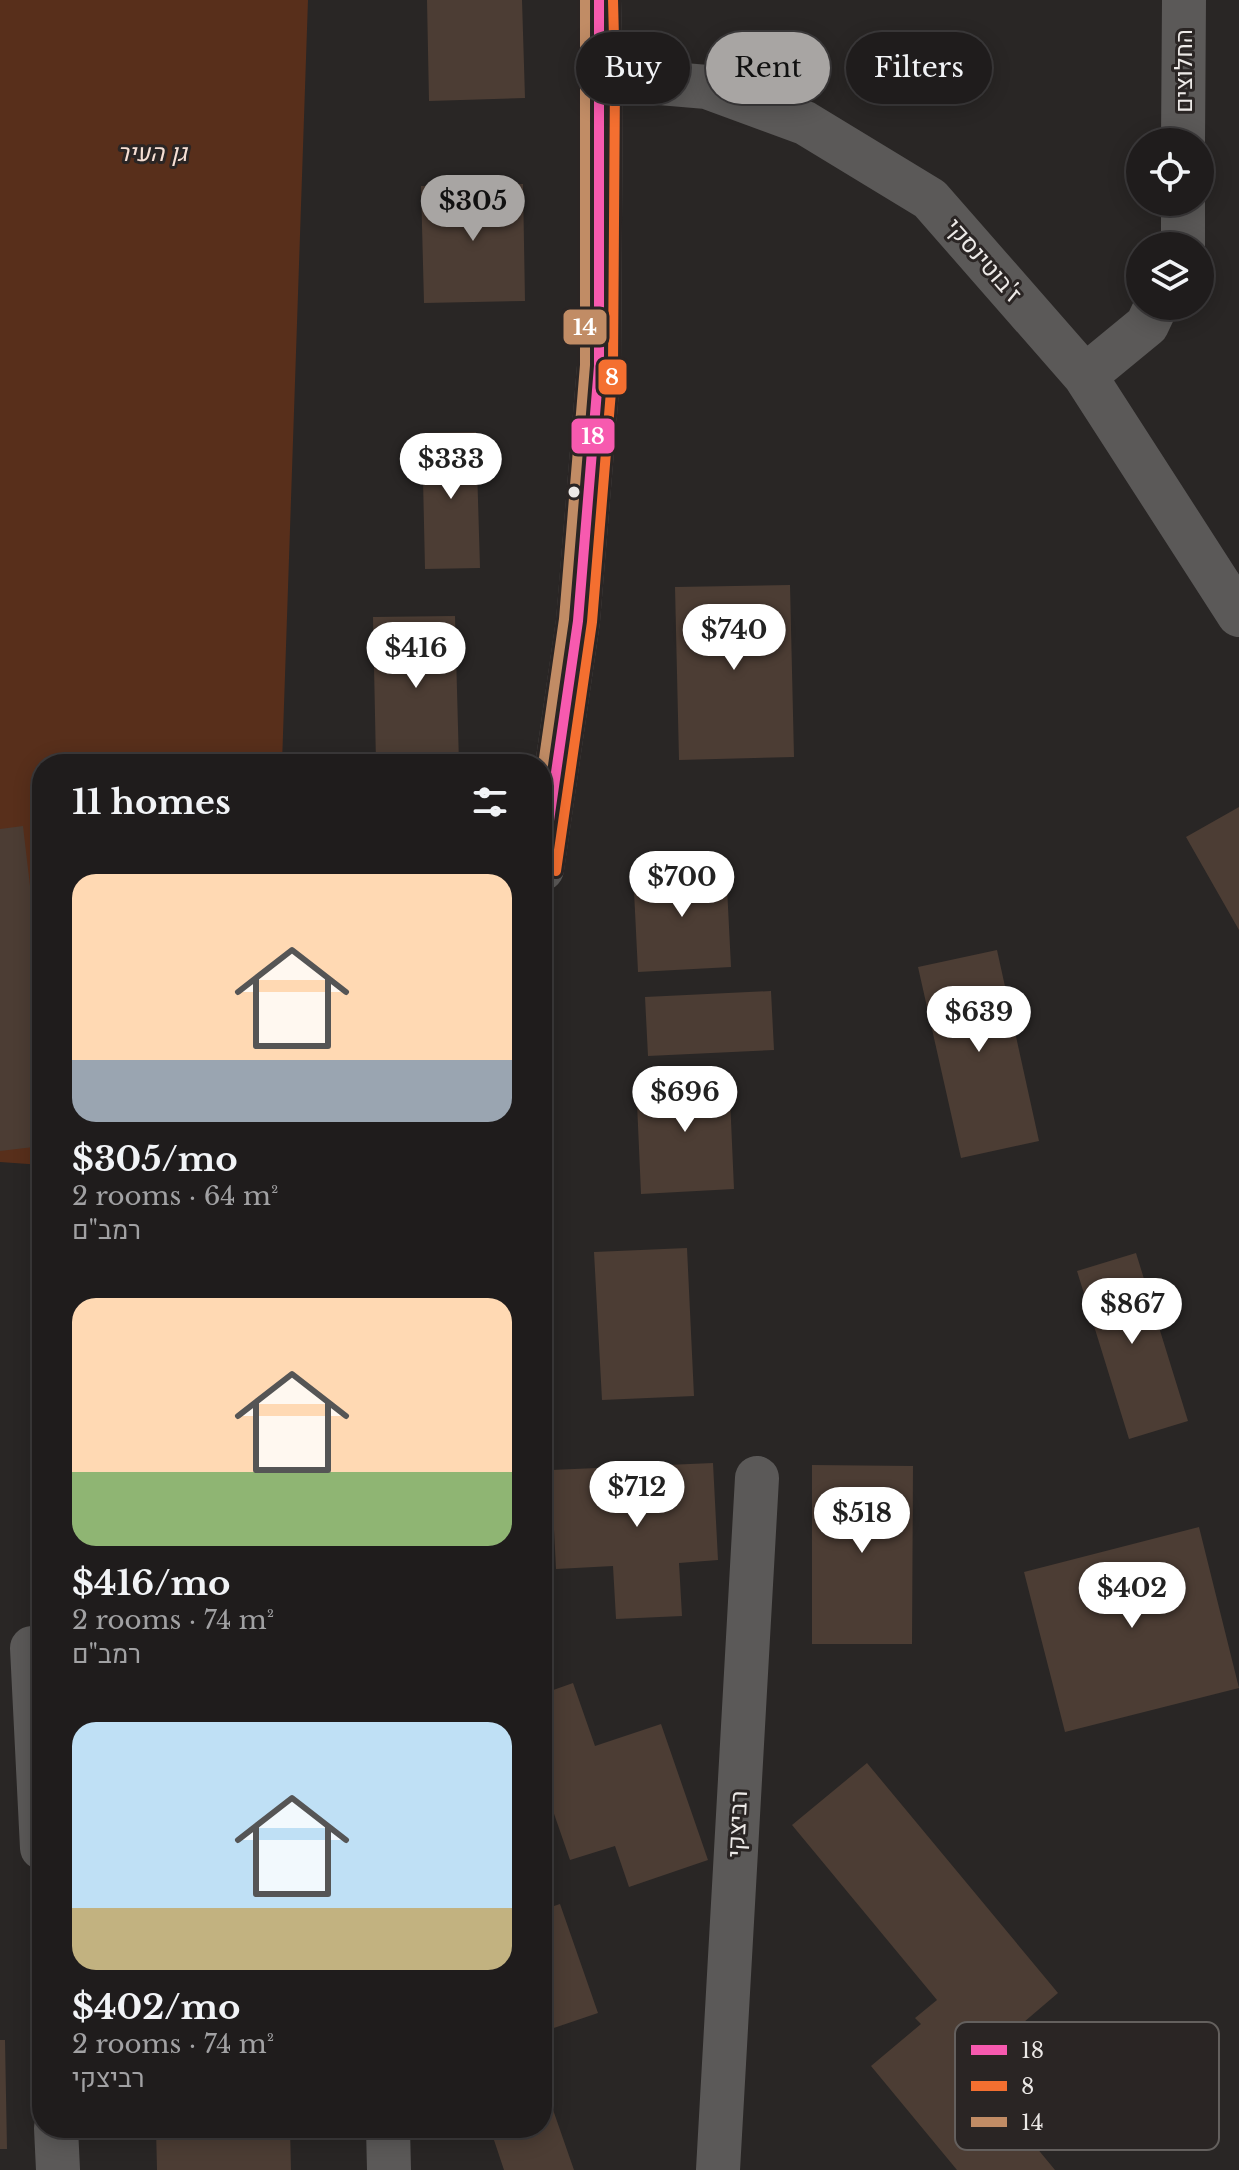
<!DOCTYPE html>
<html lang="en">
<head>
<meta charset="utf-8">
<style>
	body { margin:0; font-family:"Libre Baskerville",Heebo,serif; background:#2c2929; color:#f1f3f6; height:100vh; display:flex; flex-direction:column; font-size:30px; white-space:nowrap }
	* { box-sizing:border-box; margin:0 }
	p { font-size:26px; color:#a1a1a3 }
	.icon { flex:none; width:44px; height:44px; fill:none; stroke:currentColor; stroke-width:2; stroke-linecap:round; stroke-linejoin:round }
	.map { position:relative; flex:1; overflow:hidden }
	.details { position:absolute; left:32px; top:754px; width:520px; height:1384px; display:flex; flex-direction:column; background:#1f1c1c; border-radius:32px; box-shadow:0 4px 20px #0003,0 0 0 2px #3c3a3b }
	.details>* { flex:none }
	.top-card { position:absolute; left:576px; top:32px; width:542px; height:72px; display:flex; gap:16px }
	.tools { position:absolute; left:1126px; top:128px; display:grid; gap:16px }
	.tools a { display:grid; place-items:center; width:88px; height:88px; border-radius:50%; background:#1f1c1c; box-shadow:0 4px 20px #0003,0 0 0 2px #3c3a3b; font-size:40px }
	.price { position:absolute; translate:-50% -68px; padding:0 18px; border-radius:28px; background:#fff; color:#222; font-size:26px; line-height:52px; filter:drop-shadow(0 2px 4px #0008) }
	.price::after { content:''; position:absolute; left:50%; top:48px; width:24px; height:18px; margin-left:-12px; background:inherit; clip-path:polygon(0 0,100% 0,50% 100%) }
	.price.current { background:#a8a5a3; color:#111 }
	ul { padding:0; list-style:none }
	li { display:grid; align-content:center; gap:16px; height:424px; padding:0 40px }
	li span { display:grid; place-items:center; height:248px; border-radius:24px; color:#555 }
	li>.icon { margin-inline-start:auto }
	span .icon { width:144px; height:144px; fill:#fffc; stroke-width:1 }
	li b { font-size:34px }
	h2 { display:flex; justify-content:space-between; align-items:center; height:96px; padding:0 40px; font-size:34px }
	.chip { padding:0 28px; border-radius:36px; background:#1f1c1c; box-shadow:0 4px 20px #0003,0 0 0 2px #3c3a3b; font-size:28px; line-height:72px }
	.chip.current { background:#a8a5a3; color:#111 }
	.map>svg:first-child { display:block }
</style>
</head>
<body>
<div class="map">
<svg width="1239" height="2170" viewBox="0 0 1239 2170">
	<rect width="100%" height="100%" fill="#292625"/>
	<path fill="#582f1b" d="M0,0H308L282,764H42V1165L0,1162Z"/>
	<path fill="#4c3d34" d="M427,0H522L525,98L429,101Z
		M523,184L525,301L424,303L421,186Z
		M476,432L480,568L425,569L422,433Z
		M790,585L794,757L679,760L675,587Z
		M455,616L459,764H376L373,617Z
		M1239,807V930L1186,837Z
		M23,826L42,989V1146L0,1151V829Z
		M726,867L731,967L638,972L633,871Z
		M997,950L1039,1141L961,1158L918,967Z
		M771,991L774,1050L648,1056L645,997Z
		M729,1075L734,1189L641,1194L636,1080Z
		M687,1248L694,1396L602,1400L594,1252Z
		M1136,1253L1188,1421L1129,1439L1077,1271Z
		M713,1463L718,1560L679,1563L682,1616L616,1619L613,1566L556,1569L551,1470Z
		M812,1465L913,1466L912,1644H812Z
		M1199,1527L1239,1688L1065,1732L1024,1572Z
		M573,1683L595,1746L661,1724L708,1860L629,1887L615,1846L570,1860L542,1779V1694Z
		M867,1763L1058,1993L1017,2028L1045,2063L999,2102L1055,2170H957L871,2066L921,2024L915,2018L937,2000L792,1825Z
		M560,1904L598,2013L542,2032V1910Z
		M0,2040H5L7,2149H0Z
		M551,2104L574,2170H504L490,2128H542V2108Z
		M156,2128H290L291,2170H157Z"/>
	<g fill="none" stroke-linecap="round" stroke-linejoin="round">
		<path stroke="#5b5958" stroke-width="44" d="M601,78L707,87L805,123L930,199L1085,376L1239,615
			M1183,142L1184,0
			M1183,246V202
			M1085,376L1147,325L1156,306
			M32,1648L42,1848
			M56,2128L58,2170
			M718,2170L757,1478"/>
		<path stroke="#5b5958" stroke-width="44" d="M542,869L578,621L599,366L601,78L599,0
			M388,2128L389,2170"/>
		<g stroke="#2a2524" stroke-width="16">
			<path id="bus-1" d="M542,869L578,621L599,366V0"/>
		</g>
		<g stroke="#2a2524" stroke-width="16">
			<path id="bus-2" d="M556,871L592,622L613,367L615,78L613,0"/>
		</g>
		<g stroke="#2a2524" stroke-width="16">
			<path id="bus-3" d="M542,772L564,619L585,365V0"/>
		</g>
		<use href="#bus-1" stroke="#f75aaf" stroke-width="10"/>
		<use href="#bus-2" stroke="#f46f30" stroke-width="10"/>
		<use href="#bus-3" stroke="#c18c65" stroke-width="10"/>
	</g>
	<circle fill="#ece9e7" stroke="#2a2524" stroke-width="3" cx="574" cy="492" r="7"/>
	<g text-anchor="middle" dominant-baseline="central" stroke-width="6" stroke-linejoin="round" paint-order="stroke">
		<g font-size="24" fill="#ece9e7" stroke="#2a2524">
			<text transform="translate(1183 71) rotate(-90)">החלוצים</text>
			<text transform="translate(984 260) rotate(49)">ז'בוטינסקי</text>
			<text transform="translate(737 1824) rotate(-87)">רביצקי</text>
		</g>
		<g font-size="24" font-style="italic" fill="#f6dfd4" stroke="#2a2524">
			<text x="152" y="152">גן העיר</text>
		</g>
	</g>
	<rect x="955" y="2022" width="264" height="128" rx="12" fill="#2a2524" stroke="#64605e" stroke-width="2"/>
	<rect x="971" y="2045" width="36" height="10" fill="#f75aaf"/>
	<rect x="971" y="2081" width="36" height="10" fill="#f46f30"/>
	<rect x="971" y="2117" width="36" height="10" fill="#c18c65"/>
	<g font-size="22" fill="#ece9e7">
		<text x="1021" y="2058">18</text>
		<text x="1021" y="2094">8</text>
		<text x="1021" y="2130">14</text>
	</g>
	<g stroke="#2a2524" stroke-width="3">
		<rect x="562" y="308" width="46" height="38" rx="8" fill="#c18c65"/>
		<rect x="597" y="358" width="31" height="38" rx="8" fill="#f46f30"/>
		<rect x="570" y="417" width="46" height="38" rx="8" fill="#f75aaf"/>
	</g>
	<g font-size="22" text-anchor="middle" font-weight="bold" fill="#fff">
		<text x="585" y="335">14</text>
		<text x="612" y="385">8</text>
		<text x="593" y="444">18</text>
	</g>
</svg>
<div class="tools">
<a><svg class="icon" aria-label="locate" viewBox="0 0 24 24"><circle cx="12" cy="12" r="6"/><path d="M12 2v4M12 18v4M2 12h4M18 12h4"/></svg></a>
<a><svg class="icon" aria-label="layers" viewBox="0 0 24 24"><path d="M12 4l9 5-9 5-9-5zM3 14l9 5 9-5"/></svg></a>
</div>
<b class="price current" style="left:473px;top:243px">$305</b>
<b class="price" style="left:451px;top:501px">$333</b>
<b class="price" style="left:734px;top:672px">$740</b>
<b class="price" style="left:416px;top:690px">$416</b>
<b class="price" style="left:682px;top:919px">$700</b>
<b class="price" style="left:979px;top:1054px">$639</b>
<b class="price" style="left:685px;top:1134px">$696</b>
<b class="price" style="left:1132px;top:1346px">$867</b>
<b class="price" style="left:637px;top:1529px">$712</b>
<b class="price" style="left:862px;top:1555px">$518</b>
<b class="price" style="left:1132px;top:1630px">$402</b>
<div class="top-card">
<a class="chip">Buy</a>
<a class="chip current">Rent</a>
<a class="chip">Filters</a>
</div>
<section class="details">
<h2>11 homes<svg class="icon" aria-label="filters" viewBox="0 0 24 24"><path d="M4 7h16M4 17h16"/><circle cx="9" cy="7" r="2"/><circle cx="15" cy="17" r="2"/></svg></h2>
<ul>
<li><span style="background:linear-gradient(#ffd9b3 75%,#9aa5b1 0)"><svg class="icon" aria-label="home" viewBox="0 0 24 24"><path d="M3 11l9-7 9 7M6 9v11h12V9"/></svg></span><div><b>$305/mo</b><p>2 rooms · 64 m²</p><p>רמב&quot;ם</p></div></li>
<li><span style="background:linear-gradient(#ffd9b3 70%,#8fb573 0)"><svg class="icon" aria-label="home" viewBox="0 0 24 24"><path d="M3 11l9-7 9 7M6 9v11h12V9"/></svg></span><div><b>$416/mo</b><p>2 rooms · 74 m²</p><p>רמב&quot;ם</p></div></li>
<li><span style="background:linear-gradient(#bfe0f5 75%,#c2b280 0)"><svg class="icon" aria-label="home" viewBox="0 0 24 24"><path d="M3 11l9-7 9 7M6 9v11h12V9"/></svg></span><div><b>$402/mo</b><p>2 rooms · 74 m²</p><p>רביצקי</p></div></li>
</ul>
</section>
</div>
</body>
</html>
